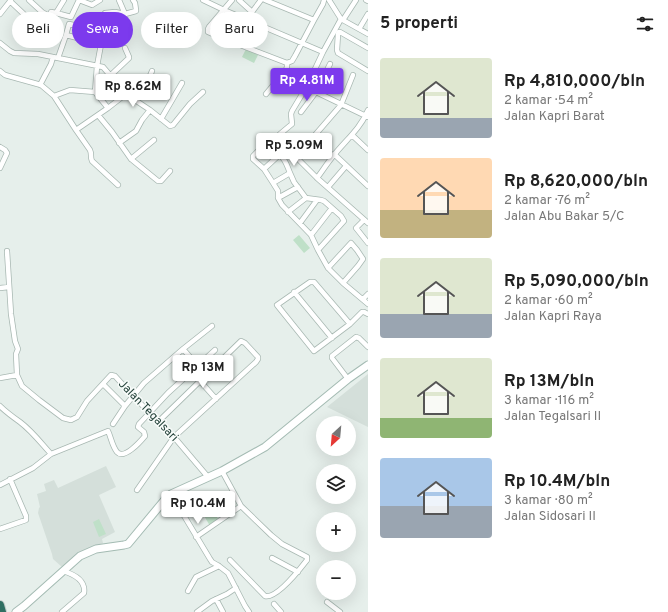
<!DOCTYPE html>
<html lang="id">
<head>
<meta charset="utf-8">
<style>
	body { margin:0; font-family:Overpass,sans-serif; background:#f6f6f6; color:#222; height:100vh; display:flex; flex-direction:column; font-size:15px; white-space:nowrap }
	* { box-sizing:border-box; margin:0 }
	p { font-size:13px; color:#767676 }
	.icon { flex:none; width:22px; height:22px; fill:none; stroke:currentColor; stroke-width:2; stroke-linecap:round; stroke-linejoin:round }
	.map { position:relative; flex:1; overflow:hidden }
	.drawer { display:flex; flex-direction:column; background:#fff; width:300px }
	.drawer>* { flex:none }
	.banner { position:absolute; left:12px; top:12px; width:296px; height:36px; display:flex; gap:8px }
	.needle { width:26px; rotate:206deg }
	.tools { position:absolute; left:316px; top:416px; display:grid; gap:8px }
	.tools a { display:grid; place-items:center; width:40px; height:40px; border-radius:50%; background:#fff; box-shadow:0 4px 16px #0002; font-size:20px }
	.price { position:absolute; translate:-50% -34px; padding:0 9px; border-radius:4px; background:#fff; color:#222; font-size:13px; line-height:26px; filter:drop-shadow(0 1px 2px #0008) }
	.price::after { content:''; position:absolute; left:50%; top:24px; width:12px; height:9px; margin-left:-6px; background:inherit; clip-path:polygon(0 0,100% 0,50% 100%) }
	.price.active { background:#7c3aed; color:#fff }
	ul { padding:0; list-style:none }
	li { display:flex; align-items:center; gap:12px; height:100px; padding:0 12px }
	li span { display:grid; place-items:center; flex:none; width:112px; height:80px; border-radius:4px; color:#555 }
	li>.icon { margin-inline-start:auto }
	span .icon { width:48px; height:48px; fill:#fffc; stroke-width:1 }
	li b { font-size:17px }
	h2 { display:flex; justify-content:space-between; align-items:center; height:48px; padding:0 12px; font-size:17px }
	.tag { padding:0 14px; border-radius:18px; background:#fff; box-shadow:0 4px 16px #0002; font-size:14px; line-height:36px }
	.tag.active { background:#7c3aed; color:#fff }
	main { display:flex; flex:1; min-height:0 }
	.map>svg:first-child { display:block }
</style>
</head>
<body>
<main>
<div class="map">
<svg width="368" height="612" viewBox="0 0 368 612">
	<rect width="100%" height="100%" fill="#e6efeb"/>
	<path fill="#d4dfda" d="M368,374V427L327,407Z
		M106,466L116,487L99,495L115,532L102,539L103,543L73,558L62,567L53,559L52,554L38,513L39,508L40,507L37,494L46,491L44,484L54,480L58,488Z"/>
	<path fill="#bfe0c8" d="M246,49L258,55L254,63L242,57Z
		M299,235L310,248L304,253L293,240Z
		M211,509L219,520L210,526L203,514Z
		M99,519L106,534L99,537L93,522Z"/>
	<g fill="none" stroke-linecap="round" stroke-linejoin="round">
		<g stroke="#a8b8b2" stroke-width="6">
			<path id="street" d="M29,0L42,12L49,16L51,12L56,13L64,0
				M79,0L92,5L100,0
				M119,0L125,14
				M203,0L224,10L323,52L307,86L292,111L291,114L292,124L280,134
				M232,0L209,27L208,29V32L227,40L287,63
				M239,0L252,12
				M265,0L314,20
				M329,0L341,19L368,34
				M366,0L368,1
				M10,1L29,19
				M56,13L71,17L79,0
				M0,14L11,0
				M249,20L252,12L261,0
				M343,20L356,0
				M359,29L368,14
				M66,35L69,24L87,28
				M0,43L10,51L14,53L38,54L103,67L126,94L150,110L170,126L173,125L190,104L203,92
				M368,48L340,32H339L338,34L337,50L338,53L368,71
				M323,52L341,19
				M58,58L66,35L101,44L112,45
				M0,71L5,75L41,85L54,96L76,130L108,108L126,94
				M111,75L129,58V57L125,48
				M353,75L341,105L309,142L298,152L297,155L299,160L317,178L368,223
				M40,85L51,64L53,57
				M307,86L316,92L368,117
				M266,94L286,70L287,67V63L292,61L295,56L314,20L323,4L324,0
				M54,96L70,90L95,92
				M135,99L147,83L152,71
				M108,108L95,92L97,66L105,23V13L115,12L125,14L136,11V10L135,3L133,0
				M301,112L316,92L330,64
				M98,115L112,132L131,159L158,181H161L170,171
				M161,119L182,83
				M76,130L90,150C92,154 90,157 92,161L118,185
				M352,135L368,150
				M119,143L136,131L142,120L150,110
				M0,147L5,150L7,153L0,168
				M262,147L253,156V159L264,169L273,183L278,191V198L282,205L311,235L318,250L328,268L343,283L368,304
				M334,154L368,186
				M131,159L154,140
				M264,169L278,156L280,155C286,160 287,166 290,173
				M317,178C323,170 328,162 334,155C345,141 361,128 368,110
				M273,183L290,173L294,182L306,198
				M328,187L346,166
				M278,198L298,187
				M288,212L306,198L321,200L324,201L341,216L344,221L318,250
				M364,220L356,228L368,243
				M300,223L317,200
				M311,235L332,208
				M7,251L11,314L15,341L18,349L16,354L17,375L22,386L39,400L63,418L71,420L77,417L87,401L111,375L115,376L133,396L174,437L208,477
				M328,268L351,243L357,250L363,259L358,266L343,283
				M0,288L9,287
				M294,292L332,338
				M363,299L368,294
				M350,324L314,282H310L277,305L314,351L350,324L362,312H364L368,314
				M183,349L197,365
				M0,378L17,375
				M348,379L332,358V356L356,337L359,338L368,347
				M200,381L216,399
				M103,384L125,406
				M0,406C6,412 13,417 20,422C32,431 41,443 51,454
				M113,424L125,406L144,383L183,349L212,326
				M222,471L241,506L271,535L282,544L307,557V560C300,569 277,599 265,596L230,560
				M0,485L33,468L51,454L108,431C111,437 112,446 117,452C124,460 140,442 145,436L144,432L138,427L139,424L168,393L215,350
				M137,490L174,437L256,362L258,359V357L245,343L241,341L158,422
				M171,494L210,559L212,562L219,566L228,573L245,606L249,612
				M0,529L26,520V516L10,479
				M196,537L241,506
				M272,558L298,572
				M188,591L196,577L219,566
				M216,599L223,612
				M327,602L340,612
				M274,604L281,612
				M62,612L84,593C86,580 73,574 63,571
				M197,612L212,601L227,594L236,588"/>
		</g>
		<g stroke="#a4bbb3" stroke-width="9">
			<path id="secondary" d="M16,612L24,606L80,556L96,549L124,545L128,544L167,497L171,494L222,471L265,447L348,379L368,365"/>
		</g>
		<g stroke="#c2cac8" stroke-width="10">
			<path id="highway" d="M0,605L2,612"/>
		</g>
		<use href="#street" stroke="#fff" stroke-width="4.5"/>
		<use href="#secondary" stroke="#fff" stroke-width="7"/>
		<use href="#highway" stroke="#2f6f62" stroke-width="8"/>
	</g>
	<g text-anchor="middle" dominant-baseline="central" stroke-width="3" stroke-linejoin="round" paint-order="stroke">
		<g font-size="12" fill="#24423a" stroke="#f7fbf9">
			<text transform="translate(148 411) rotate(46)">Jalan Tegalsari</text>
		</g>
	</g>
</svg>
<div class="tools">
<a><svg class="needle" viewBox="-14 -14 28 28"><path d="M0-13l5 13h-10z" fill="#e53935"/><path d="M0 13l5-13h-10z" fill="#767676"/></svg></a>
<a><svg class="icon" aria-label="layers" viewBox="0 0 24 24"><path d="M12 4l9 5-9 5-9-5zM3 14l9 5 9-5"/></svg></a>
<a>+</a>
<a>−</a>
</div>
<b class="price active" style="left:307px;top:102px">Rp 4.81M</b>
<b class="price" style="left:133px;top:108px">Rp 8.62M</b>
<b class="price" style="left:294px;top:167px">Rp 5.09M</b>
<b class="price" style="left:203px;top:389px">Rp 13M</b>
<b class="price" style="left:198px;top:525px">Rp 10.4M</b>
<div class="banner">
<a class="tag">Beli</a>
<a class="tag active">Sewa</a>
<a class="tag">Filter</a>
<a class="tag">Baru</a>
</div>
</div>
<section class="drawer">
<h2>5 properti<svg class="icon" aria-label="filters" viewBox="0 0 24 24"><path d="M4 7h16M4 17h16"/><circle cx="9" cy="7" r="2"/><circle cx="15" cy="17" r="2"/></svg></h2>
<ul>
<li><span style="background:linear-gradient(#dfe7d0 75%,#9aa5b1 0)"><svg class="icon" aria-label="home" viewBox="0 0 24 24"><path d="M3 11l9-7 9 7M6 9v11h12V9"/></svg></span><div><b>Rp 4,810,000/bln</b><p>2 kamar · 54 m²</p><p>Jalan Kapri Barat</p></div></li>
<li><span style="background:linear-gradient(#ffd9b3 65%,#c2b280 0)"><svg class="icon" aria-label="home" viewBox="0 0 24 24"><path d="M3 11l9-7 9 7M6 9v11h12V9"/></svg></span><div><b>Rp 8,620,000/bln</b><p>2 kamar · 76 m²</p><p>Jalan Abu Bakar 5/C</p></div></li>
<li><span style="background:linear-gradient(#dfe7d0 70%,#9aa5b1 0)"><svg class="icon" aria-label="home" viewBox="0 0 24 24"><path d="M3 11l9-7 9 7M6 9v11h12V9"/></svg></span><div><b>Rp 5,090,000/bln</b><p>2 kamar · 60 m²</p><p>Jalan Kapri Raya</p></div></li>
<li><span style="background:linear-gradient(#dfe7d0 75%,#8fb573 0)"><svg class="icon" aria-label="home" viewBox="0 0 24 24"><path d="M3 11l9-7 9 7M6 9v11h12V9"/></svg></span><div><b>Rp 13M/bln</b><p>3 kamar · 116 m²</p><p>Jalan Tegalsari II</p></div></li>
<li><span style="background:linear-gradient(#a9c7e8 60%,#9aa5b1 0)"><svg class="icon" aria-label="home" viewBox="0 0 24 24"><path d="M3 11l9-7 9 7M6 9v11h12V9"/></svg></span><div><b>Rp 10.4M/bln</b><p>3 kamar · 80 m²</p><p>Jalan Sidosari II</p></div></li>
</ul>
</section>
</main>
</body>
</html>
